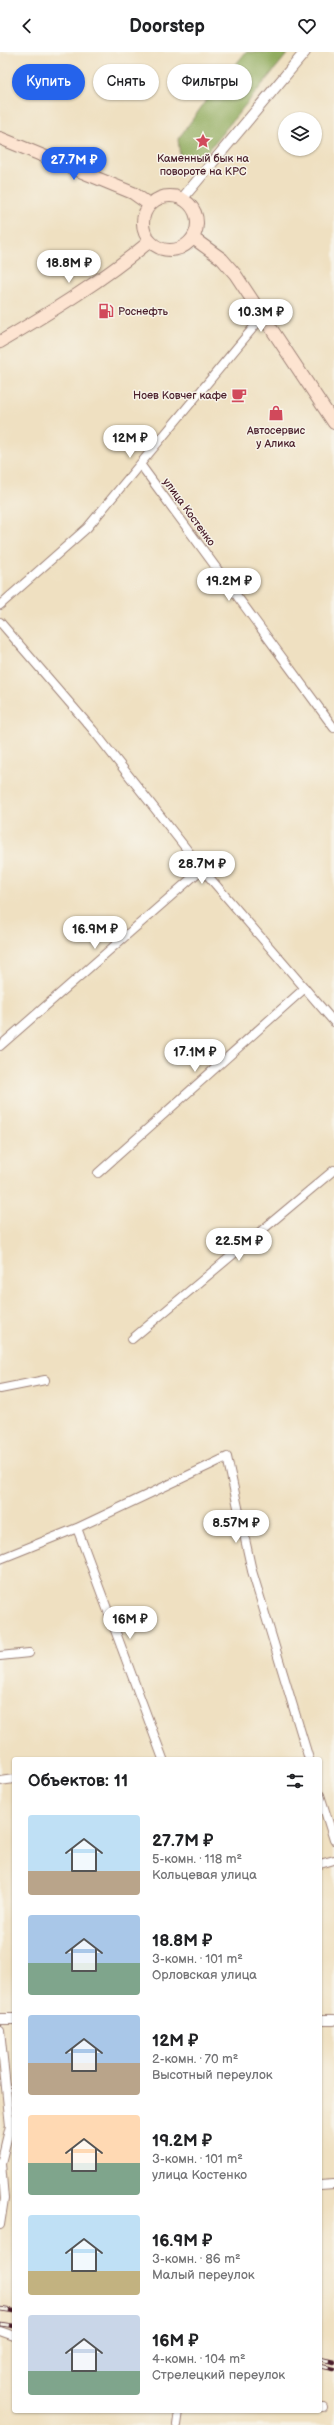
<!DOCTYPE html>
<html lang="ru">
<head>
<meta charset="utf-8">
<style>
	body { margin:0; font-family:"Balsamiq Sans",sans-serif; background:#f6f6f6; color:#202124; height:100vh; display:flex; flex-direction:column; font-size:15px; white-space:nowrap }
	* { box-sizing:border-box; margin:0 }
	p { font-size:13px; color:#757577 }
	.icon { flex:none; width:22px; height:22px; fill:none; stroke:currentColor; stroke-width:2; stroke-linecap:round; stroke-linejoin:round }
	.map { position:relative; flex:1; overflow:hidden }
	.panel { position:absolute; left:12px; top:1705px; width:310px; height:656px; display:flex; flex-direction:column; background:#fff; border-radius:4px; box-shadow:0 1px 3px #0004 }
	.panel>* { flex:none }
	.hud { position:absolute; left:12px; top:12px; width:310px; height:36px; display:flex; gap:8px }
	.buttons { position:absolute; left:278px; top:60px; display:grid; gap:8px }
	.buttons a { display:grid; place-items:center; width:44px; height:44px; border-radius:50%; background:#fff; box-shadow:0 1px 3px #0004; font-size:20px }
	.price { position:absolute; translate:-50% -34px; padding:0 9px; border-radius:14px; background:#fff; color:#222; font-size:13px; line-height:26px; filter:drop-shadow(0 1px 2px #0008) }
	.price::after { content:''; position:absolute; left:50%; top:24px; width:12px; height:9px; margin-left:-6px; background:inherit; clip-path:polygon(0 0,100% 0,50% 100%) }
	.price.current { background:#2563eb; color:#fff }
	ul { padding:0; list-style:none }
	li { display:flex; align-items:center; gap:12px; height:100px; padding:0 16px }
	li span { display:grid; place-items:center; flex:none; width:112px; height:80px; border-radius:4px; color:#555 }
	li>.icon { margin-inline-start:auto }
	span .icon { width:48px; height:48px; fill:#fffc; stroke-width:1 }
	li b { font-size:17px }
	h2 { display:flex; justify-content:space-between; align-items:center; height:48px; padding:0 16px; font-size:17px }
	.tag { padding:0 14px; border-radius:18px; background:#fff; box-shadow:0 1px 3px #0004; font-size:14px; line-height:36px }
	.tag.current { background:#2563eb; color:#fff }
	header { display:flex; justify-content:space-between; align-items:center; height:52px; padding:0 16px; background:#fff; font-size:18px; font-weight:600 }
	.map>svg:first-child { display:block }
</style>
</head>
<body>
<header><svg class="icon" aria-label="back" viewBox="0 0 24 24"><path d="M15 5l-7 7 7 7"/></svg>Doorstep<svg class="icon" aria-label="heart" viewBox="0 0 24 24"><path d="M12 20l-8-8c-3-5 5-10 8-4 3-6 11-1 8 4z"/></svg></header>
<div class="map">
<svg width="334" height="2373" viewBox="0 0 334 2373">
	<rect width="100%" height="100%" fill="#f7f3e8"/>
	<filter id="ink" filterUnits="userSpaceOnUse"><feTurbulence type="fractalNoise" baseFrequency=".025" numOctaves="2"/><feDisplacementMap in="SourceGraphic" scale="8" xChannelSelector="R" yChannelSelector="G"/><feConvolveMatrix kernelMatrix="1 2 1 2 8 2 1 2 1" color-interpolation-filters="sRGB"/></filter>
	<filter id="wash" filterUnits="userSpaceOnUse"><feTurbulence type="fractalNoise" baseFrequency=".012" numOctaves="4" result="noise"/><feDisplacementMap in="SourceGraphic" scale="16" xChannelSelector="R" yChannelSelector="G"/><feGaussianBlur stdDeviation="0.9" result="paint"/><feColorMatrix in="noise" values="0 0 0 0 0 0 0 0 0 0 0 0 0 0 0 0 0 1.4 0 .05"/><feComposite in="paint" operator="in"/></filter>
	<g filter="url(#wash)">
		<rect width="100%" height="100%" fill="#efe0c1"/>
		<path fill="#91ac5f" stroke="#6e6645" d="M246,0H289L201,107L180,106L178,87L211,42Z"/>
	</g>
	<g filter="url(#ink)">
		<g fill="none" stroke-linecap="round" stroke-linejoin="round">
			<g stroke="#9c8076" stroke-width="10">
				<path id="minor" d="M140,412L334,676
					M0,553L87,476L263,264
					M0,570L93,678L203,818L334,970
					M0,994L202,817
					M98,1121L305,936
					M132,1287L334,1118
					M0,1337L45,1328
					M77,1476L163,1707
					M0,1507L77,1476L227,1405L252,1519L309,1707
					M0,1604L29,1601
					M0,1729L14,1727
					M320,1743L334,1788
					M320,1812L334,1808
					M0,1978L10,2074L1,2111L4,2147L0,2173
					M320,2133L334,2132
					M0,2279L14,2284
					M320,2355H323
					M177,2373L179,2359"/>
			</g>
			<g stroke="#9c8076" stroke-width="12">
				<path id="tertiary" d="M182,147L305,0
					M0,1967H14
					M320,1968H334"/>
			</g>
			<g stroke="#9c8076" stroke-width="14">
				<path id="secondary" d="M0,86L133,141L150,153
					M143 171a27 27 0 1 1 54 0a27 27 0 1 1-54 0Z
					M193,186L222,207L235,222L334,371
					M0,290C51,260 105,227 150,189"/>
			</g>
			<use href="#minor" stroke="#fff" stroke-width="8"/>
			<use href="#tertiary" stroke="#fff" stroke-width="10"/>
			<use href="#secondary" stroke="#fde4d1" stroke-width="12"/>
			<g stroke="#4a1f2b" stroke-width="4.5">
				<path id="rail" d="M0,2257L14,2259
					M0,2272L14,2274
					M320,2307L334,2310
					M320,2314L334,2317"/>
			</g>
			<use href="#rail" stroke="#f7f3e8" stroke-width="3" stroke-dasharray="9" stroke-linecap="butt"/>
		</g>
	</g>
	<defs>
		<g id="sight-bare" transform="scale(1.2)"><path d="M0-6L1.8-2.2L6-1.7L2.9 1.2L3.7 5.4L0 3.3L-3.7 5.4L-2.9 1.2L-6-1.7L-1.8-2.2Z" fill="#d1495b" stroke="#f7f3e8" stroke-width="2.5" paint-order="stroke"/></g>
		<g id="fuel-bare" transform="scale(1.2)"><path d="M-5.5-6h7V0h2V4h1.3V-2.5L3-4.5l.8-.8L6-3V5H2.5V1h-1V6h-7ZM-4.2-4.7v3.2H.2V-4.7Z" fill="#d1495b" stroke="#f7f3e8" stroke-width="2.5" paint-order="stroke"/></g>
		<g id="cafe-bare" transform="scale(1.2)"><path d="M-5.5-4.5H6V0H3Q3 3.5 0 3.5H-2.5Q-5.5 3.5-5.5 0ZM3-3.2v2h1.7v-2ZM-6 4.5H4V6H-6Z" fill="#d1495b" stroke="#f7f3e8" stroke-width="2.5" paint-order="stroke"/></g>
		<g id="shop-bare" transform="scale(1.2)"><path d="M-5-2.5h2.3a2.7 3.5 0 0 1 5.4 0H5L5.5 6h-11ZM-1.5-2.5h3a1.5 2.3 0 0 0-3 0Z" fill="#d1495b" stroke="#f7f3e8" stroke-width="2.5" paint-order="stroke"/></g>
	</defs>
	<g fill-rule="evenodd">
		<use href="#sight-bare" x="203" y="89"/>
		<use href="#fuel-bare" x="106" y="259"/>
		<use href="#cafe-bare" x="239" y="343"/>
		<use href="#shop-bare" x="276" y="361"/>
	</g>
	<g text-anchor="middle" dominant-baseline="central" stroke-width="3" stroke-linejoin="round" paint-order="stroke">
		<g font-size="11" fill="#4a1f2b" stroke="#f7f3e8">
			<text x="203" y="106">Каменный бык на<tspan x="203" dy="13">повороте на КРС</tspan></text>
			<text x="118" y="259" text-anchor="start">Роснефть</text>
			<text x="227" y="343" text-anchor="end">Ноев Ковчег кафе</text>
			<text x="276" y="378">Автосервис<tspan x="276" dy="13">у Алика</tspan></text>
		</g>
		<g font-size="11" fill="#4a1f2b" stroke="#f7f3e8">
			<text transform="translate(189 460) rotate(54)">улица Костенко</text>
		</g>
	</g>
</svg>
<div class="buttons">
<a><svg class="icon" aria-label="layers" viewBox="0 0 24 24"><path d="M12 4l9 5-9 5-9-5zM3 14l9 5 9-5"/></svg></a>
</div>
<b class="price current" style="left:74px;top:129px">27.7M ₽</b>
<b class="price" style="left:69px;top:232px">18.8M ₽</b>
<b class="price" style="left:261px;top:281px">10.3M ₽</b>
<b class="price" style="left:130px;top:407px">12M ₽</b>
<b class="price" style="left:229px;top:550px">19.2M ₽</b>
<b class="price" style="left:202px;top:833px">28.7M ₽</b>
<b class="price" style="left:95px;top:898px">16.9M ₽</b>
<b class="price" style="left:195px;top:1021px">17.1M ₽</b>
<b class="price" style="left:239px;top:1210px">22.5M ₽</b>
<b class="price" style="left:236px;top:1492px">8.57M ₽</b>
<b class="price" style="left:130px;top:1588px">16M ₽</b>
<div class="hud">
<a class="tag current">Купить</a>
<a class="tag">Снять</a>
<a class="tag">Фильтры</a>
</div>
<section class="panel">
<h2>Объектов: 11<svg class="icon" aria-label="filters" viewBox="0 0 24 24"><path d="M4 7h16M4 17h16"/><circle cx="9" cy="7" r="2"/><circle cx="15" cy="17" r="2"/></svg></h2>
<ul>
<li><span style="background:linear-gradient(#bfe0f5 70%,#b9a48a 0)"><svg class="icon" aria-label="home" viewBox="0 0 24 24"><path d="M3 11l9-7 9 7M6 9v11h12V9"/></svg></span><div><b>27.7M ₽</b><p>5-комн. · 118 m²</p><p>Кольцевая улица</p></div></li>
<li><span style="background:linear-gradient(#a9c7e8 60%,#7fa58c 0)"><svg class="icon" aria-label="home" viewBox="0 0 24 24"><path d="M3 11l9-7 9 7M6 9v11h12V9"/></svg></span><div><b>18.8M ₽</b><p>3-комн. · 101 m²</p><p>Орловская улица</p></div></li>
<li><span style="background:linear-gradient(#a9c7e8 60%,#b9a48a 0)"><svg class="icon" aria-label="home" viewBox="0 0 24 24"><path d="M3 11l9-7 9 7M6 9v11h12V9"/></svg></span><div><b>12M ₽</b><p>2-комн. · 70 m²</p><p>Высотный переулок</p></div></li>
<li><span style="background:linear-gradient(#ffd9b3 60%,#7fa58c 0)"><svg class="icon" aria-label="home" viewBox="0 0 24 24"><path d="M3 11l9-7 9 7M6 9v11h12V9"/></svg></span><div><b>19.2M ₽</b><p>3-комн. · 101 m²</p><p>улица Костенко</p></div></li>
<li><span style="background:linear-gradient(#bfe0f5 70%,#c2b280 0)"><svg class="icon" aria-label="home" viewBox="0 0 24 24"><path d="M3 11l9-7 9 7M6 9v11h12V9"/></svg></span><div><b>16.9M ₽</b><p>3-комн. · 86 m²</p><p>Малый переулок</p></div></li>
<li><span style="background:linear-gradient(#c9d6e8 70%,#7fa58c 0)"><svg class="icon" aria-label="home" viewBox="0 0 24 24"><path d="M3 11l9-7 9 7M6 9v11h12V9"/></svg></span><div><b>16M ₽</b><p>4-комн. · 104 m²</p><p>Стрелецкий переулок</p></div></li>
</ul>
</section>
</div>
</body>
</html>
